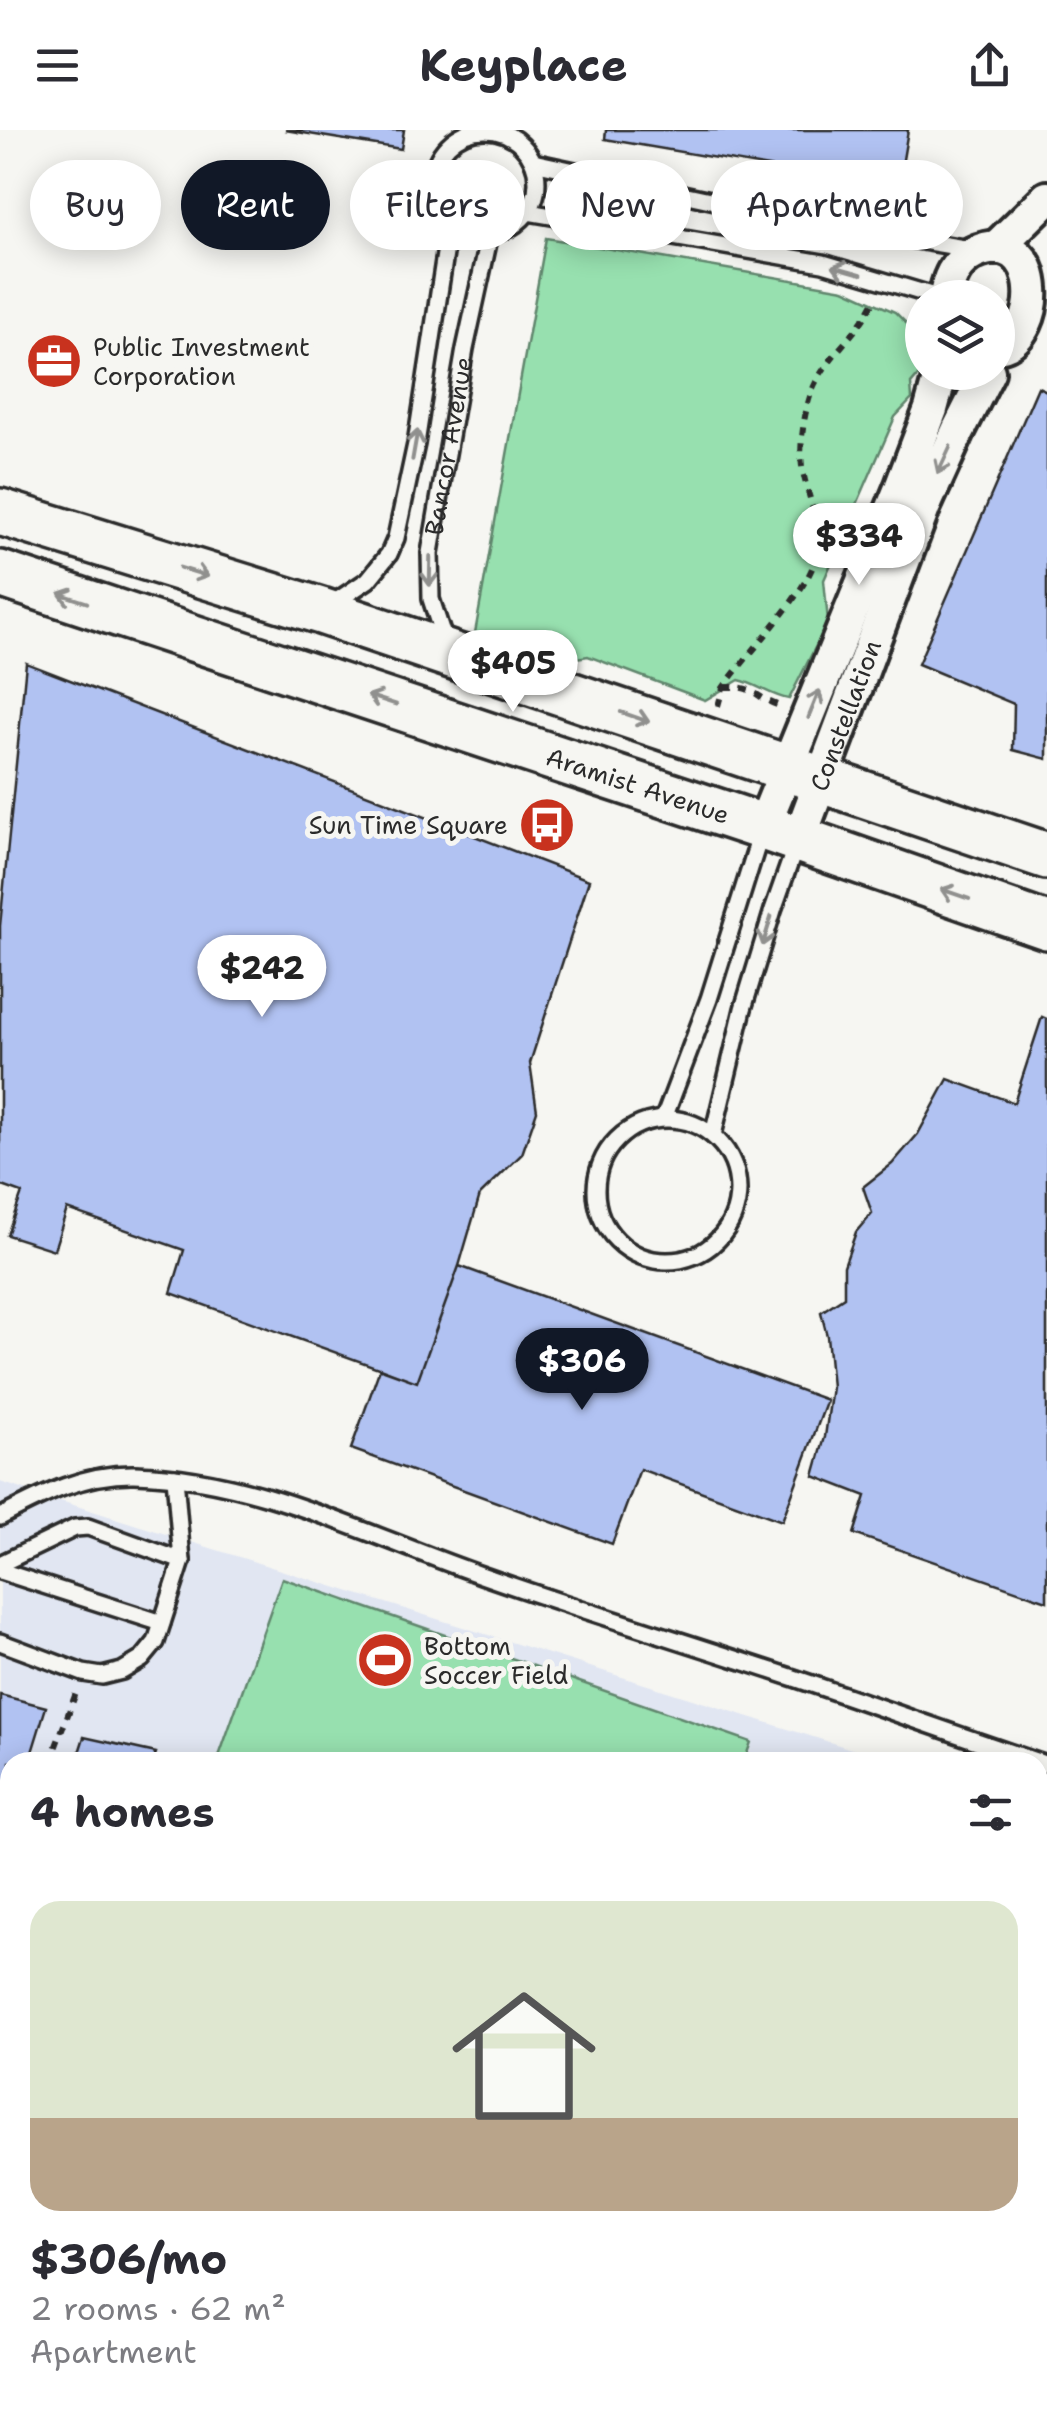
<!DOCTYPE html>
<html lang="en">
<head>
<meta charset="utf-8">
<style>
	body { margin:0; font-family:"Shantell Sans",sans-serif; background:#f2f2f3; color:#2b2b33; height:100vh; display:flex; flex-direction:column; font-size:38px; white-space:nowrap }
	* { box-sizing:border-box; margin:0 }
	p { font-size:32px; color:#7c7c81 }
	.icon { flex:none; width:55px; height:55px; fill:none; stroke:currentColor; stroke-width:2; stroke-linecap:round; stroke-linejoin:round }
	.map { position:relative; flex:1; overflow:hidden }
	.sheet { position:absolute; left:0px; top:1622px; width:1048px; height:672px; display:flex; flex-direction:column; background:#fff; border-radius:30px 30px 0 0; box-shadow:0 5px 25px #0003 }
	.sheet>* { flex:none }
	.guide { position:absolute; left:30px; top:30px; width:988px; height:90px; display:flex; gap:20px }
	.fabs { position:absolute; left:905px; top:150px; display:grid; gap:20px }
	.fabs a { display:grid; place-items:center; width:110px; height:110px; border-radius:50%; background:#fff; box-shadow:0 5px 25px #0003; font-size:50px }
	.price { position:absolute; translate:-50% -85px; padding:0 22px; border-radius:35px; background:#fff; color:#222; font-size:32px; line-height:65px; filter:drop-shadow(0 2px 5px #0008) }
	.price::after { content:''; position:absolute; left:50%; top:60px; width:30px; height:22px; margin-left:-15px; background:inherit; clip-path:polygon(0 0,100% 0,50% 100%) }
	.price.active { background:#111827; color:#fff }
	ul { padding:0; list-style:none }
	li { display:grid; align-content:center; gap:20px; height:530px; padding:0 30px }
	li span { display:grid; place-items:center; height:310px; border-radius:30px; color:#555 }
	li>.icon { margin-inline-start:auto }
	span .icon { width:180px; height:180px; fill:#fffc; stroke-width:1 }
	li b { font-size:42px }
	h2 { display:flex; justify-content:space-between; align-items:center; height:120px; padding:0 30px; font-size:42px }
	.chip { padding:0 35px; border-radius:45px; background:#fff; box-shadow:0 5px 25px #0003; font-size:35px; line-height:90px }
	.chip.active { background:#111827; color:#fff }
	header { display:flex; justify-content:space-between; align-items:center; height:130px; padding:0 30px; background:#fff; font-size:45px; font-weight:700 }
	.map>svg:first-child { display:block }
</style>
</head>
<body>
<header><svg class="icon" aria-label="menu" viewBox="0 0 24 24"><path d="M4 6h16M4 12h16M4 18h16"/></svg>Keyplace<svg class="icon" aria-label="share" viewBox="0 0 24 24"><path d="M12 15V3M7 8l5-5 5 5M5 13v7h14v-7"/></svg></header>
<div class="map">
<svg width="1047" height="2294" viewBox="0 0 1047 2294">
	<rect width="100%" height="100%" fill="#f6f6f2"/>
	<filter id="ink" filterUnits="userSpaceOnUse"><feTurbulence type="fractalNoise" baseFrequency=".01" numOctaves="2"/><feDisplacementMap in="SourceGraphic" scale="20" xChannelSelector="R" yChannelSelector="G"/><feConvolveMatrix kernelMatrix="1 2 1 2 8 2 1 2 1" color-interpolation-filters="sRGB"/></filter>
	<g filter="url(#ink)">
		<path fill="#e1e6f2" d="M0,1352L893,1632H10V2285H1038V1678L1047,1682V2294H0Z"/>
		<path fill="#97e0af" stroke="#61866d" stroke-width="2.5" d="M546,108L844,159L895,182L917,204L922,241L911,254L912,269L895,287L824,450L828,492L789,569C771,566 757,554 739,550L705,570L588,526L548,533L475,503Z
			M282,1448L751,1612L744,1632H217Z
			M1038,1773L1047,1776V2294H584L587,2285H1038Z"/>
		<path fill="#b1c2f2" stroke="#2b2b2b" stroke-width="2.5" d="M285,0H404L401,19Z
			M606,0H908L898,59L605,9Z
			M1038,257L1047,261V629L1013,620L1014,574L918,534Z
			M26,533L589,750L530,933L537,981L522,1024L480,1065L459,1136L417,1252L171,1163L184,1120L67,1079L54,1120L7,1105L22,1063L0,1055V796Z
			M1042,887L1047,889V1471L854,1404L866,1366L814,1346L825,1307L832,1257L827,1206L821,1182L844,1167V1136L856,1102L872,1083L863,1057L892,1034L918,1004L948,949L1014,973Z
			M459,1136L827,1270L782,1391L640,1339L612,1414L351,1319L380,1238L417,1252Z
			M0,1565L46,1577L29,1632H10V1660L0,1657Z
			M84,1607L156,1623L153,1632H76Z
			M0,1757L10,1760V1829L0,1825Z
			M0,1855L10,1858V1918L0,1915Z
			M0,1930L10,1934V2007L0,2003Z
			M0,2102L10,2105V2174L0,2170Z
			M292,2285H342L339,2294H317Z
			M360,2285H551L579,2294H356Z"/>
		<g fill="none" stroke-linecap="round" stroke-linejoin="round">
			<g stroke="#2b2b2b" stroke-width="22">
				<g id="lane">
					<circle cx="485" cy="52" r="52"/>
					<path d="M533,32L832,96L976,120"/>
					<path d="M528,82L823,133L941,168"/>
					<path d="M329,476L368,450L389,424L396,408L416,314L450,91"/>
					<path id="s1" d="M445,512L431,469L430,423L465,219L490,104"/>
					<path d="M664,988L709,869L761,703"/>
					<circle cx="667" cy="1060" r="71"/>
					<path d="M713,1005L743,879L773,780L797,712"/>
					<path d="M0,1387C44,1364 84,1343 135,1344C257,1347 368,1406 481,1445C586,1482 692,1514 797,1549C880,1577 963,1607 1047,1635"/>
					<path d="M0,1434L75,1398L88,1397L182,1431"/>
					<path d="M0,1441L162,1493"/>
					<path d="M0,1512L83,1543L102,1546L122,1541L142,1529L156,1512L182,1431L175,1347"/>
				</g>
			</g>
			<g stroke="#2b2b2b" stroke-width="40">
				<g id="street">
					<path d="M996,118L1047,68"/>
					<path d="M946,168C948,148 956,132 974,123C1044,91 1047,208 998,216"/>
					<path d="M763,697L901,358L931,279L941,242"/>
					<path id="s2" d="M799,709L924,376L958,301L988,242"/>
				</g>
			</g>
			<g stroke="#2b2b2b" stroke-width="52">
				<g id="secondary">
					<path d="M0,382L321,481L1047,726"/>
					<path id="s3" d="M0,444L763,697L1047,796"/>
				</g>
			</g>
			<path stroke="#2b2b2b" stroke-width="6" stroke-dasharray="8 8" stroke-linecap="butt" d="M725,557C756,556 753,566 777,575
				M718,576L723,558C747,524 808,462 816,427C823,394 807,368 802,336C799,314 805,274 815,254C830,224 858,203 873,173
				M50,1632L76,1563
				M0,1726L10,1735"/>
			<use href="#lane" stroke="#f6f6f2" stroke-width="15"/>
			<use href="#street" stroke="#f6f6f2" stroke-width="32"/>
			<use href="#secondary" stroke="#f6f6f2" stroke-width="45"/>
		</g>
		<defs><path id="oneway-shaft" d="M-6 0H5M1.5-3L5.5 0L1.5 3" fill="none" stroke-width="1.6" stroke-linecap="round" stroke-linejoin="round" transform="scale(2.5)"/></defs>
		<g stroke="#90908e">
			<use href="#oneway-shaft" transform="translate(847 140) rotate(-164)"/>
			<use href="#oneway-shaft" transform="translate(415 315) rotate(-80)"/>
			<use href="#oneway-shaft" transform="translate(944 330) rotate(115)"/>
			<use href="#oneway-shaft" transform="translate(430 441) rotate(91)"/>
			<use href="#oneway-shaft" transform="translate(194 442) rotate(17)"/>
			<use href="#oneway-shaft" transform="translate(73 468) rotate(-162)"/>
			<use href="#oneway-shaft" transform="translate(382 570) rotate(-162)"/>
			<use href="#oneway-shaft" transform="translate(814 574) rotate(-68)"/>
			<use href="#oneway-shaft" transform="translate(635 587) rotate(19)"/>
			<use href="#oneway-shaft" transform="translate(955 764) rotate(-161)"/>
			<use href="#oneway-shaft" transform="translate(767 801) rotate(107)"/>
		</g>
	</g>
	<defs>
		<g id="office-disc" transform="scale(2.875)"><circle r="9.5" fill="#c8321e" stroke="#f6f6f2"/><path d="M-6-3h4V-5.5h4V-3h4V5H-6ZM-1-4.5V-3h2v-1.5ZM-6 0V1H6V0Z" fill="#fff"/></g>
		<g id="bus-disc" transform="scale(2.875)"><circle r="9.5" fill="#c8321e" stroke="#f6f6f2"/><path d="M-5-6H5V4H4V6H2V4H-2V6H-4V4H-5ZM-3.5-4V0h7V-4ZM-3.5 1.2v1.5H-2V1.2ZM2 1.2v1.5H3.5V1.2Z" fill="#fff"/></g>
		<g id="stadium-disc" transform="scale(2.875)"><circle r="9.5" fill="#c8321e" stroke="#f6f6f2"/><path d="M0-5a6.5 5 0 1 0 0 10a6.5 5 0 1 0 0-10ZM-3.5-1.8h7v3.6h-7Z" fill="#fff"/></g>
	</defs>
	<g fill-rule="evenodd">
		<use href="#office-disc" x="54" y="231"/>
		<use href="#bus-disc" x="547" y="695"/>
		<use href="#stadium-disc" x="385" y="1530"/>
	</g>
	<g text-anchor="middle" dominant-baseline="central" stroke-width="10" stroke-linejoin="round" paint-order="stroke">
		<g font-size="25" fill="#2b2b2b" stroke="#f6f6f2" text-anchor="start">
			<text x="93" y="217">Public Investment<tspan x="93" dy="29">Corporation</tspan></text>
			<text x="508" y="695" text-anchor="end">Sun Time Square</text>
			<text x="424" y="1516">Bottom<tspan x="424" dy="29">Soccer Field</tspan></text>
		</g>
		<g font-size="25" fill="#2b2b2b" stroke="#f6f6f2">
			<text stroke="none"><textPath href="#s1" startOffset="200">Bancor Avenue</textPath></text>
			<text stroke="none"><textPath href="#s2" startOffset="132">Constellation</textPath></text>
			<text stroke="none"><textPath href="#s3" startOffset="672">Aramist Avenue</textPath></text>
		</g>
	</g>
</svg>
<div class="fabs">
<a><svg class="icon" aria-label="layers" viewBox="0 0 24 24"><path d="M12 4l9 5-9 5-9-5zM3 14l9 5 9-5"/></svg></a>
</div>
<b class="price" style="left:859px;top:458px">$334</b>
<b class="price" style="left:513px;top:585px">$405</b>
<b class="price" style="left:262px;top:890px">$242</b>
<b class="price active" style="left:582px;top:1283px">$306</b>
<div class="guide">
<a class="chip">Buy</a>
<a class="chip active">Rent</a>
<a class="chip">Filters</a>
<a class="chip">New</a>
<a class="chip">Apartment</a>
</div>
<section class="sheet">
<h2>4 homes<svg class="icon" aria-label="filters" viewBox="0 0 24 24"><path d="M4 7h16M4 17h16"/><circle cx="9" cy="7" r="2"/><circle cx="15" cy="17" r="2"/></svg></h2>
<ul>
<li><span style="background:linear-gradient(#dfe7d0 70%,#b9a48a 0)"><svg class="icon" aria-label="home" viewBox="0 0 24 24"><path d="M3 11l9-7 9 7M6 9v11h12V9"/></svg></span><div><b>$306/mo</b><p>2 rooms · 62 m²</p><p>Apartment</p></div></li>
</ul>
</section>
</div>
</body>
</html>
